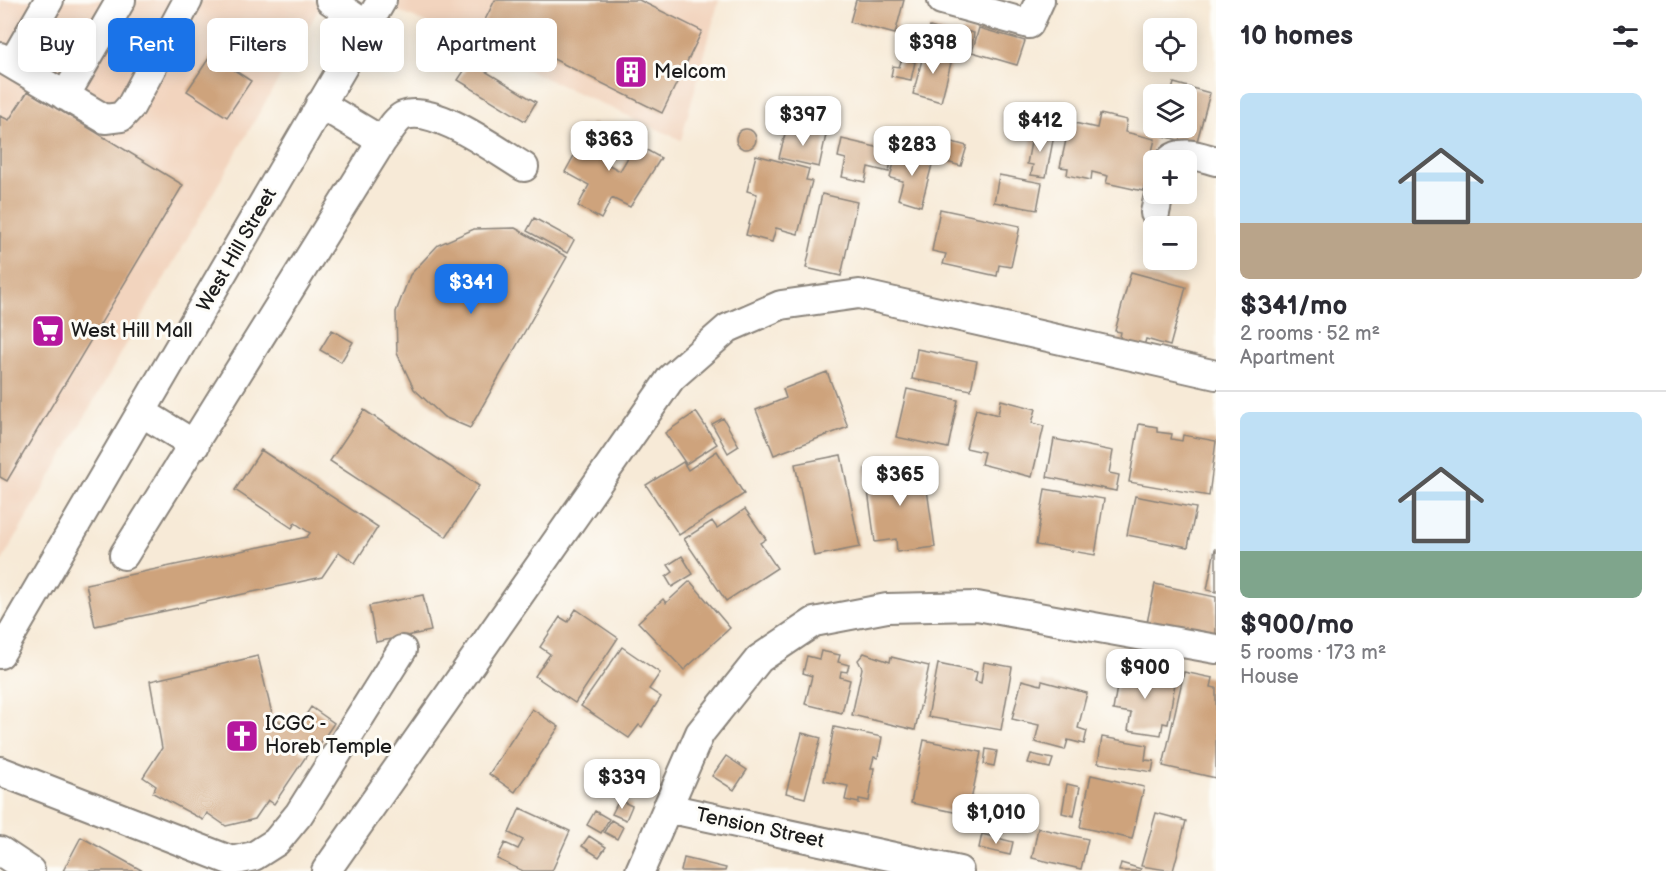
<!DOCTYPE html>
<html lang="en">
<head>
<meta charset="utf-8">
<style>
	body { margin:0; font-family:"Balsamiq Sans",sans-serif; background:#f7f7f7; color:#2b2b33; height:100vh; display:flex; flex-direction:column; font-size:22px; white-space:nowrap }
	* { box-sizing:border-box; margin:0 }
	p { font-size:20px; color:#7c7c81 }
	.icon { flex:none; width:33px; height:33px; fill:none; stroke:currentColor; stroke-width:2; stroke-linecap:round; stroke-linejoin:round }
	.map { position:relative; flex:1; overflow:hidden }
	.drawer { display:flex; flex-direction:column; background:#fff; width:450px }
	.drawer>* { flex:none }
	.banner { position:absolute; left:18px; top:18px; width:570px; height:54px; display:flex; gap:12px }
	.controls { position:absolute; left:1143px; top:18px; display:grid; gap:12px }
	.controls a { display:grid; place-items:center; width:54px; height:54px; border-radius:9px; background:#fff; box-shadow:0 3px 15px #0003; font-size:30px }
	.price { position:absolute; translate:-50% -51px; padding:0 14px; border-radius:12px; background:#fff; color:#222; font-size:20px; line-height:39px; filter:drop-shadow(0 2px 3px #0008) }
	.price::after { content:''; position:absolute; left:50%; top:36px; width:18px; height:14px; margin-left:-9px; background:inherit; clip-path:polygon(0 0,100% 0,50% 100%) }
	.price.on { background:#1a73e8; color:#fff }
	ul { padding:0; list-style:none }
	li { display:grid; align-content:center; gap:12px; height:318px; padding:0 24px }
	li+li { border-top:2px solid #e1e1e2 }
	li span { display:grid; place-items:center; height:186px; border-radius:9px; color:#555 }
	li>.icon { margin-inline-start:auto }
	span .icon { width:108px; height:108px; fill:#fffc; stroke-width:1 }
	li b { font-size:26px }
	h2 { display:flex; justify-content:space-between; align-items:center; height:72px; padding:0 24px; font-size:26px }
	.pill { padding:0 21px; border-radius:9px; background:#fff; box-shadow:0 3px 15px #0003; font-size:21px; line-height:54px }
	.pill.on { background:#1a73e8; color:#fff }
	main { display:flex; flex:1; min-height:0 }
	.map>svg:first-child { display:block }
</style>
</head>
<body>
<main>
<div class="map">
<svg width="1216" height="871" viewBox="0 0 1216 871">
	<rect width="100%" height="100%" fill="#fdfcf7"/>
	<filter id="ink" filterUnits="userSpaceOnUse"><feTurbulence type="fractalNoise" baseFrequency=".0167" numOctaves="2"/><feDisplacementMap in="SourceGraphic" scale="12" xChannelSelector="R" yChannelSelector="G"/><feConvolveMatrix kernelMatrix="1 2 1 2 8 2 1 2 1" color-interpolation-filters="sRGB"/></filter>
	<filter id="wash" filterUnits="userSpaceOnUse"><feTurbulence type="fractalNoise" baseFrequency=".008" numOctaves="4" result="noise"/><feDisplacementMap in="SourceGraphic" scale="24" xChannelSelector="R" yChannelSelector="G"/><feGaussianBlur stdDeviation="1.35" result="paint"/><feColorMatrix in="noise" values="0 0 0 0 0 0 0 0 0 0 0 0 0 0 0 0 0 1.4 0 .05"/><feComposite in="paint" operator="in"/></filter>
	<g filter="url(#wash)">
		<rect width="100%" height="100%" fill="#f7ead7"/>
		<path fill="#f2d4be" d="M0,0H324L2,561H0Z
			M396,0H719L681,140L392,8Z"/>
		<g id="blocks">
			<path fill="#cea37b" d="M495,0H639L702,31L662,113L483,24Z
				M856,0H904L895,34L850,22Z
				M930,27L957,35L952,51L925,43Z
				M979,28L1025,41L1017,65L972,52Z
				M962,30L974,33L971,51L959,49Z
				M925,48L953,55L941,102L913,94Z
				M211,55L251,81L227,117L187,91Z
				M902,59L915,62L911,80L891,76L893,66L899,67Z
				M470,62L536,102L525,121L458,80Z
				M1174,83L1210,93L1196,145L1160,135L1162,128H1186V94H1171Z
				M28,91L183,185L7,481L0,477V116L9,120Z
				M1100,114L1127,120L1125,132L1155,139L1143,191L1106,183L1108,176L1092,172L1091,180L1067,175L1068,168L1060,167L1070,122L1097,128Z
				M592,123L613,134L610,138L614,140L602,161L620,171L636,144L661,158L630,207L612,198L601,219L578,206L589,185L565,172Z
				M787,126L826,135L819,167L779,158Z
				M736 139a10 10 0 1 1 20 0a10 10 0 1 1-20 0Z
				M1033,131L1054,135L1046,177L1031,175L1033,165L1027,164Z
				M842,139L893,151L889,172L868,167L865,182L842,177L846,159L838,157Z
				M941,139L967,146L961,166L936,159Z
				M897,151L933,161L921,206L898,199L903,181L890,178Z
				M756,155L809,169L806,180L812,181L798,234L776,228L772,242L746,235L757,194L747,191Z
				M999,175L1042,183L1037,210L994,202Z
				M822,194L857,202L841,276L806,268Z
				M940,209L1020,226L1011,267L999,265L997,276L943,264L946,254L932,251Z
				M534,218L574,240L567,253L527,231Z
				M515,228L567,257L470,428L444,417L414,389L397,353L396,312L410,275L438,245L474,229Z
				M1131,272L1186,287L1170,346L1146,339L1142,353L1118,347L1121,332L1115,331Z
				M332,330L353,342L341,362L320,350Z
				M917,349L977,361L971,390L912,379Z
				M827,372L848,427L774,455L756,410L786,398L783,389Z
				M907,389L958,400L948,448L896,437Z
				M1001,400L1036,409L1032,423L1044,426L1032,477L981,464L984,452L966,448L976,409L998,415Z
				M364,410L479,486L446,537L330,461Z
				M696,412L717,444L686,464L665,433Z
				M723,418L739,446L728,453L712,424Z
				M1139,424L1157,427V432L1172,434L1171,439L1182,441L1183,435L1216,441L1209,496L1129,482Z
				M1054,439L1113,451L1109,473L1119,475L1116,491L1047,477Z
				M261,450L378,527L355,563L339,552L322,577L95,626L86,584L307,537L310,533L295,523L292,528L235,490Z
				M717,451L744,494L679,535L646,485L683,462L688,470Z
				M841,455L860,547L814,556L795,464Z
				M914,463L916,476L925,475L935,547L897,552L896,539L875,542L865,469Z
				M1045,489L1104,499L1095,555L1036,545Z
				M1135,496L1196,508L1188,547L1127,535Z
				M745,509L766,539L760,543L777,568L726,601L684,539L712,521L717,528Z
				M1215,549H1216V592L1207,590Z
				M682,556L693,574L672,587L666,577L673,572L668,565Z
				M690,581L730,628L684,670L638,622L663,599L666,603Z
				M1155,584L1216,597V638L1147,623Z
				M423,595L431,631L376,642L369,606Z
				M576,609L618,638L575,703L535,676L550,654L540,647L560,617L568,622Z
				M622,647L660,673L649,689L661,697L642,727L639,725L629,738L581,706Z
				M821,651L840,655L838,662L849,665L847,672L841,671L840,677L850,680L842,713L805,704L812,676L803,673L807,656L819,659Z
				M864,653L890,662L891,657L929,666L915,730L852,715L862,668L858,660Z
				M258,656L273,718L296,730L311,707L334,723L316,750L305,742L299,750L307,755L274,804L268,800L255,819L226,826L207,813L203,820L153,793L156,786L143,777L162,748L150,681Z
				M984,662L1012,667L1001,730L928,717L938,664L977,672L975,681L981,683Z
				M1120,669L1176,678L1168,724L1163,723L1161,735L1128,730L1131,713L1113,710Z
				M1184,672L1213,678L1211,687L1216,688V778L1163,766Z
				M1022,680L1041,685L1042,681L1087,693L1078,728L1087,731L1084,744L1068,740L1065,750L1035,742L1039,725L1012,719Z
				M532,709L559,727L515,792L489,774Z
				M834,727L882,737L878,758L874,757L871,768H874L869,801L859,799V803L845,800L848,786L824,781Z
				M802,733L821,738L805,798L786,793Z
				M1102,737L1147,745L1145,760L1154,761L1152,772L1098,763Z
				M924,740L981,752L968,815L911,803Z
				M986,749L997,751L994,766L984,764Z
				M1031,754L1053,759L1050,768L1028,763Z
				M726,756L747,770L734,790L712,776Z
				M1091,775L1144,787L1132,839L1080,827Z
				M1067,784L1080,787L1074,816L1062,813Z
				M619,800L632,806L626,820L612,814Z
				M520,808L570,831L552,871H523L497,859L505,843L518,849L523,840L509,833Z
				M595,811L609,819L601,833L587,825Z
				M1156,813L1186,821L1173,871L1141,866Z
				M611,820L623,827L617,839L604,832Z
				M1038,828L1088,839L1081,869L1032,858Z
				M982,834L1013,842L1010,855L979,848Z
				M589,836L606,847L599,857L582,846Z
				M81,837L143,871H63Z
				M684,858L726,868L725,871H681Z
				M1121,863L1141,869L1140,871H1119Z"/>
		</g>
	</g>
	<g filter="url(#ink)">
		<use href="#blocks" fill-opacity="0" stroke="#8a837a" stroke-width="1.5"/>
		<g fill="none" stroke-linecap="round" stroke-linejoin="round">
			<g stroke="#8a837a" stroke-width="32">
				<path id="minor" d="M330,0L367,26
					M942,0L1029,24L1040,0
					M0,57L105,119L121,117L131,106L188,0
					M12,64L49,0
					M65,96L121,0
					M320,104L382,141C388,134 395,120 403,116C433,103 497,151 524,167
					M1170,160C1182,149 1201,157 1216,161
					M1155,213L1159,194
					M143,413L195,445
					M124,555L382,141
					M0,654L382,0
					M0,771L232,861L254,856L276,842L299,814L402,650
					M667,808L959,871
					M0,851L30,871
					M326,871L671,378L728,328L781,305L859,294L1216,375
					M640,871L700,733L759,659L814,622L887,608L977,606L1216,649"/>
			</g>
			<use href="#minor" stroke="#fff" stroke-width="28"/>
		</g>
	</g>
	<defs>
		<g id="building-square" transform="scale(1.725)"><rect x="-9" y="-9" width="18" height="18" rx="4" fill="#b5179e" stroke="#fdfcf7"/><path d="M-4-6H4V6H1V3H-1V6H-4ZM-2.5-4.3h1.7v1.8h-1.7ZM.8-4.3h1.7v1.8H.8ZM-2.5-1h1.7V.8h-1.7ZM.8-1h1.7V.8H.8Z" fill="#fff"/></g>
		<g id="supermarket-square" transform="scale(1.725)"><rect x="-9" y="-9" width="18" height="18" rx="4" fill="#b5179e" stroke="#fdfcf7"/><path d="M-6-5.5h2.5l.6 2H6L4.5 2H-2.5L-4.4-4H-6ZM-1.5 3.2a1.3 1.3 0 1 0 .1 0ZM3 3.2a1.3 1.3 0 1 0 .1 0Z" fill="#fff"/></g>
		<g id="church-square" transform="scale(1.725)"><rect x="-9" y="-9" width="18" height="18" rx="4" fill="#b5179e" stroke="#fdfcf7"/><path d="M-1.2-6h2.4v3.5h3.3v2.4h-3.3V6h-2.4V-.1h-3.3v-2.4h3.3Z" fill="#fff"/></g>
	</defs>
	<g fill-rule="evenodd">
		<use href="#building-square" x="631" y="72"/>
		<use href="#supermarket-square" x="48" y="331"/>
		<use href="#church-square" x="242" y="736"/>
	</g>
	<g text-anchor="middle" dominant-baseline="central" stroke-width="6" stroke-linejoin="round" paint-order="stroke">
		<g font-size="20" fill="#1c1c1c" stroke="#fdfcf7" text-anchor="start">
			<text x="654" y="72">Melcom</text>
			<text x="71" y="331">West Hill Mall</text>
			<text x="265" y="724">ICGC -<tspan x="265" dy="23">Horeb Temple</tspan></text>
		</g>
		<g font-size="20" fill="#1c1c1c" stroke="#fdfcf7">
			<text transform="translate(237 250) rotate(-60)">West Hill Street</text>
			<text transform="translate(760 828) rotate(12)">Tension Street</text>
		</g>
	</g>
</svg>
<div class="controls">
<a><svg class="icon" aria-label="locate" viewBox="0 0 24 24"><circle cx="12" cy="12" r="6"/><path d="M12 2v4M12 18v4M2 12h4M18 12h4"/></svg></a>
<a><svg class="icon" aria-label="layers" viewBox="0 0 24 24"><path d="M12 4l9 5-9 5-9-5zM3 14l9 5 9-5"/></svg></a>
<a>+</a>
<a>−</a>
</div>
<b class="price" style="left:933px;top:75px">$398</b>
<b class="price" style="left:803px;top:147px">$397</b>
<b class="price" style="left:1040px;top:153px">$412</b>
<b class="price" style="left:609px;top:172px">$363</b>
<b class="price" style="left:912px;top:177px">$283</b>
<b class="price on" style="left:471px;top:315px">$341</b>
<b class="price" style="left:900px;top:507px">$365</b>
<b class="price" style="left:1145px;top:700px">$900</b>
<b class="price" style="left:622px;top:810px">$339</b>
<b class="price" style="left:996px;top:845px">$1,010</b>
<div class="banner">
<a class="pill">Buy</a>
<a class="pill on">Rent</a>
<a class="pill">Filters</a>
<a class="pill">New</a>
<a class="pill">Apartment</a>
</div>
</div>
<section class="drawer">
<h2>10 homes<svg class="icon" aria-label="filters" viewBox="0 0 24 24"><path d="M4 7h16M4 17h16"/><circle cx="9" cy="7" r="2"/><circle cx="15" cy="17" r="2"/></svg></h2>
<ul>
<li><span style="background:linear-gradient(#bfe0f5 70%,#b9a48a 0)"><svg class="icon" aria-label="home" viewBox="0 0 24 24"><path d="M3 11l9-7 9 7M6 9v11h12V9"/></svg></span><div><b>$341/mo</b><p>2 rooms · 52 m²</p><p>Apartment</p></div></li>
<li><span style="background:linear-gradient(#bfe0f5 75%,#7fa58c 0)"><svg class="icon" aria-label="home" viewBox="0 0 24 24"><path d="M3 11l9-7 9 7M6 9v11h12V9"/></svg></span><div><b>$900/mo</b><p>5 rooms · 173 m²</p><p>House</p></div></li>
</ul>
</section>
</main>
</body>
</html>
